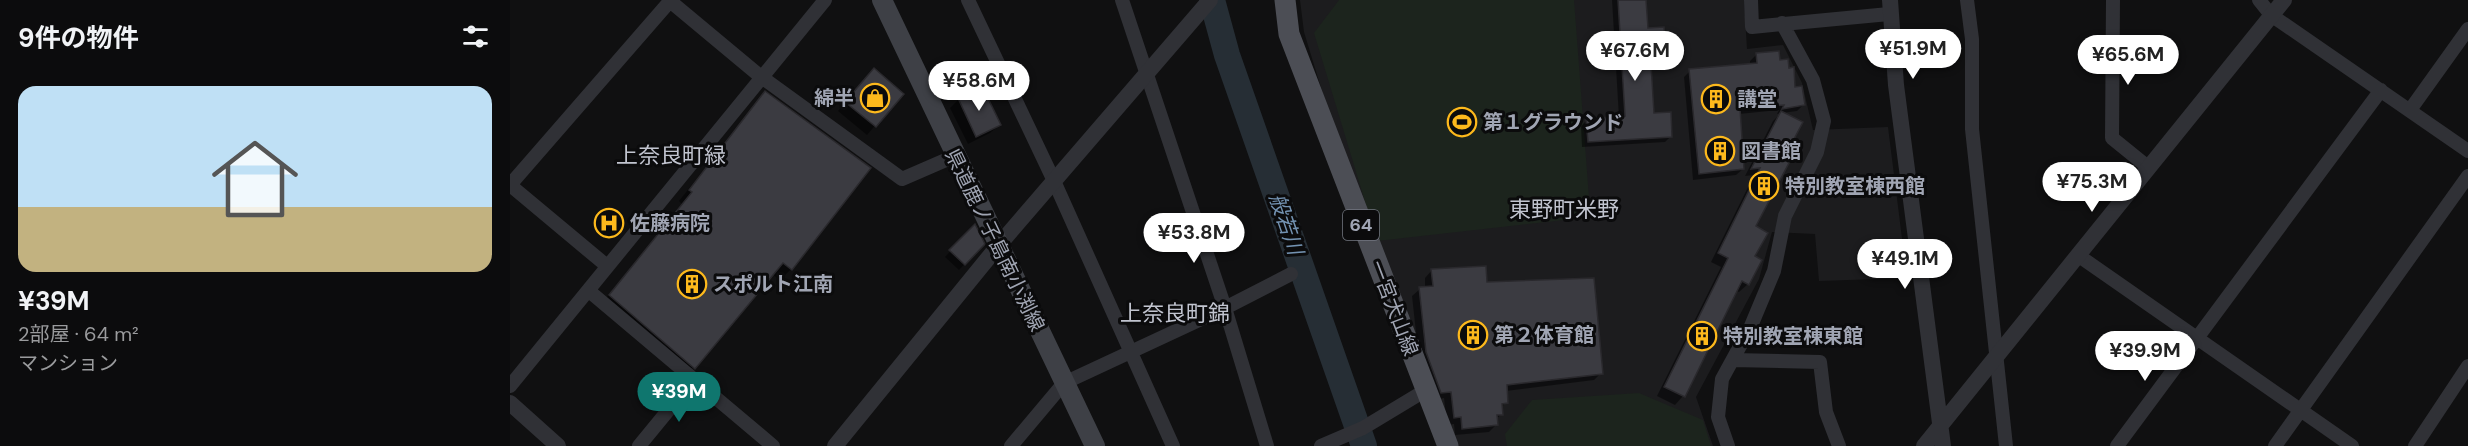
<!DOCTYPE html>
<html lang="ja">
<head>
<meta charset="utf-8">
<style>
	body { margin:0; font-family:"DM Sans","Noto Sans JP",sans-serif; background:#151516; color:#f1f3f6; height:100vh; display:flex; flex-direction:column; font-size:22px; white-space:nowrap }
	* { box-sizing:border-box; margin:0 }
	p { font-size:20px; color:#9a9b9d }
	.icon { flex:none; width:33px; height:33px; fill:none; stroke:currentColor; stroke-width:2; stroke-linecap:round; stroke-linejoin:round }
	.map { position:relative; flex:1; overflow:hidden }
	.side { display:flex; flex-direction:column; background:#0c0c0d; width:510px }
	.side>* { flex:none }
	.price { position:absolute; translate:-50% -51px; padding:0 14px; border-radius:21px; background:#fff; color:#222; font-size:20px; line-height:39px; filter:drop-shadow(0 2px 3px #0008) }
	.price::after { content:''; position:absolute; left:50%; top:36px; width:18px; height:14px; margin-left:-9px; background:inherit; clip-path:polygon(0 0,100% 0,50% 100%) }
	.price.active { background:#0f766e; color:#fff }
	ul { padding:0; list-style:none }
	li { display:grid; align-content:center; gap:12px; height:318px; padding:0 18px }
	li span { display:grid; place-items:center; height:186px; border-radius:18px; color:#555 }
	li>.icon { margin-inline-start:auto }
	span .icon { width:108px; height:108px; fill:#fffc; stroke-width:1 }
	li b { font-size:26px }
	h2 { display:flex; justify-content:space-between; align-items:center; height:72px; padding:0 18px; font-size:26px }
	main { display:flex; flex:1; min-height:0 }
	.map>svg:first-child { display:block }
</style>
</head>
<body>
<main>
<section class="side">
<h2>9件の物件<svg class="icon" aria-label="filters" viewBox="0 0 24 24"><path d="M4 7h16M4 17h16"/><circle cx="9" cy="7" r="2"/><circle cx="15" cy="17" r="2"/></svg></h2>
<ul>
<li><span style="background:linear-gradient(#bfe0f5 65%,#c2b280 0)"><svg class="icon" aria-label="home" viewBox="0 0 24 24"><path d="M3 11l9-7 9 7M6 9v11h12V9"/></svg></span><div><b>¥39M</b><p>2部屋 · 64 m²</p><p>マンション</p></div></li>
</ul>
</section>
<div class="map">
<svg width="1958" height="446" viewBox="0 0 1958 446">
	<rect width="100%" height="100%" fill="#101011"/>
	<path fill="#1c1c1e" d="M790,0H1234L1237,49L1273,45L1292,83L1303,130L1378,127L1397,278L1309,281L1305,234L1262,232L1249,279L1186,397L1203,446H938L819,114L794,32Z"/>
	<path fill="#1c241d" d="M829,0H1064L1080,211L1072,218L867,241L804,33Z
		M1129,393L1193,420L1201,446H997L995,434L1022,400Z"/>
	<path fill="#0007" d="M1102,0H1134L1136,30L1154,46L1148,52L1139,53L1143,114L1161,136L1155,142L1072,147L1071,126L1077,120L1109,118Z
		M1246,55L1269,61L1294,104L1287,111L1272,113V159L1244,227L1238,284L1229,292L1226,291L1173,396L1165,405L1147,396L1211,267L1201,262L1244,175L1235,176L1263,121L1271,113L1267,114L1269,110L1229,114L1233,169L1226,175L1183,180L1174,77L1180,71L1240,65V61Z
		M364,70L392,94L357,135L328,111Z
		M255,93L359,168L281,269L270,280L262,274L173,378L89,307L172,204L169,201Z
		M449,99L489,125L480,133L458,144L440,108Z
		M464,226L473,244L449,270L435,257Z
		M922,270L976,283L1091,373L1084,380L996,391V402L991,408L992,414L986,419L987,424L979,432L945,435L944,424L937,425L934,398L924,400L909,360L902,296L910,289L915,288V278Z"/>
	<g fill="none" stroke-linecap="round" stroke-linejoin="round">
		<path stroke="#262e35" stroke-width="26" d="M702,0L717,55L854,446"/>
	</g>
	<path fill="#3b3b41" stroke="#2a292d" stroke-width="1.5" d="M1108,0H1136L1138,28L1154,27L1156,47L1140,48L1144,113L1161,112L1162,137L1078,142L1076,119L1115,116Z
		M1269,51L1270,60L1278,59L1279,68L1284,67L1285,87L1292,86L1295,105L1272,109L1274,105L1230,108L1234,169L1189,174L1179,69L1247,63L1246,53Z
		M364,68L394,94L366,127L335,102Z
		M472,86L491,125L466,137L448,98Z
		M255,91L361,168L282,270L273,263L185,369L99,295L182,192L179,190Z
		M1271,111L1293,122L1274,158L1280,161L1246,226L1258,233L1245,256L1252,260L1239,285L1232,281L1175,397L1154,387L1218,258L1208,253L1250,168L1241,169Z
		M465,224L475,244L455,265L439,250Z
		M976,266L977,282L1084,278L1093,374L997,385L998,403L992,404L993,415H987L988,425L952,429L951,417L944,418L941,392L931,393L916,352L909,287L923,286L921,269Z"/>
	<g fill="none" stroke-linecap="round" stroke-linejoin="round">
		<path stroke="#303136" stroke-width="14" d="M458,0L544,181L663,446
			M612,0L715,308L757,446
			M1241,0L1242,27L1379,14
			M1457,0L1462,39V129L1496,446
			M1603,0L1602,138L1639,168
			M1749,0L1761,15L1958,151
			M160,1L250,76L392,179L445,156
			M1900,110L1958,29
			M0,185L161,0
			M0,185L97,266
			M1569,256L1842,446
			M79,291L263,446
			M1223,360L1310,362L1316,412L1329,446
			M0,386L315,0
			M129,446L184,379
			M501,446L554,383L715,308L781,274
			M811,446L853,428L916,390
			M1218,446L1208,417L1212,379L1241,326L1264,271L1275,216L1307,152L1314,121L1303,80L1272,23
			M1607,446L1871,90
			M1765,446L1958,176
			M1905,446L1958,366"/>
		<path stroke="#303136" stroke-width="16" d="M1380,0L1386,85L1433,446
			M0,403L48,446
			M325,446L488,246L700,0
			M1414,446L1774,0"/>
		<path stroke="#3e4046" stroke-width="20" d="M372,0L585,446"/>
		<path stroke="#4c4e55" stroke-width="21" d="M775,0L779,34L938,446"/>
	</g>
	<defs>
		<g id="shop-ring" transform="scale(1.5)"><circle r="9.5" fill="#0b0b0c" stroke="#fdb91c" stroke-width="1.5"/><path d="M-5-2.5h2.3a2.7 3.5 0 0 1 5.4 0H5L5.5 6h-11ZM-1.5-2.5h3a1.5 2.3 0 0 0-3 0Z" fill="#fdb91c"/></g>
		<g id="building-ring" transform="scale(1.5)"><circle r="9.5" fill="#0b0b0c" stroke="#fdb91c" stroke-width="1.5"/><path d="M-4-6H4V6H1V3H-1V6H-4ZM-2.5-4.3h1.7v1.8h-1.7ZM.8-4.3h1.7v1.8H.8ZM-2.5-1h1.7V.8h-1.7ZM.8-1h1.7V.8H.8Z" fill="#fdb91c"/></g>
		<g id="stadium-ring" transform="scale(1.5)"><circle r="9.5" fill="#0b0b0c" stroke="#fdb91c" stroke-width="1.5"/><path d="M0-5a6.5 5 0 1 0 0 10a6.5 5 0 1 0 0-10ZM-3.5-1.8h7v3.6h-7Z" fill="#fdb91c"/></g>
		<g id="hospital-ring" transform="scale(1.5)"><circle r="9.5" fill="#0b0b0c" stroke="#fdb91c" stroke-width="1.5"/><path d="M-5-5h3v3.5h4V-5h3V5h-3V1.5h-4V5h-3Z" fill="#fdb91c"/></g>
	</defs>
	<g fill-rule="evenodd">
		<use href="#shop-ring" x="365" y="98"/>
		<use href="#building-ring" x="1206" y="99"/>
		<use href="#stadium-ring" x="952" y="122"/>
		<use href="#building-ring" x="1210" y="151"/>
		<use href="#building-ring" x="1254" y="186"/>
		<use href="#hospital-ring" x="99" y="223"/>
		<use href="#building-ring" x="182" y="284"/>
		<use href="#building-ring" x="963" y="335"/>
		<use href="#building-ring" x="1192" y="336"/>
	</g>
	<g text-anchor="middle" dominant-baseline="central" stroke-width="6" stroke-linejoin="round" paint-order="stroke">
		<rect fill="#0b0b0c" stroke="#737781" stroke-width="1.5" x="833" y="210" width="36" height="30" rx="4.5"/>
		<g font-size="18" font-weight="bold" fill="#a0a5b3">
			<text x="851" y="225">64</text>
		</g>
		<g font-size="20" font-weight="bold" fill="#a0a5b3" stroke="#0b0b0c" text-anchor="start">
			<text x="344" y="98" text-anchor="end">綿半</text>
			<text x="1227" y="99">講堂</text>
			<text x="973" y="122">第１グラウンド</text>
			<text x="1231" y="151">図書館</text>
			<text x="1275" y="186">特別教室棟西館</text>
			<text x="120" y="223">佐藤病院</text>
			<text x="203" y="284">スポルト江南</text>
			<text x="984" y="335">第２体育館</text>
			<text x="1213" y="336">特別教室棟東館</text>
		</g>
		<g font-size="20" fill="#a0a5b3" stroke="#0b0b0c">
			<text transform="translate(485 240) rotate(64)">県道鹿ノ子島南小渕線</text>
			<text transform="translate(884 308) rotate(69)">一宮犬山線</text>
		</g>
		<g font-size="21" font-style="italic" fill="#7392b1" stroke="#0b0b0c">
			<text transform="translate(776 224) rotate(71)">般若川</text>
		</g>
		<g font-size="22" fill="#c1c4cf" stroke="#0b0b0c">
			<text x="161" y="155">上奈良町緑</text>
			<text x="1054" y="209">東野町米野</text>
			<text x="665" y="313">上奈良町錦</text>
		</g>
	</g>
</svg>
<b class="price" style="left:1403px;top:80px">¥51.9M</b>
<b class="price" style="left:1125px;top:82px">¥67.6M</b>
<b class="price" style="left:1618px;top:86px">¥65.6M</b>
<b class="price" style="left:469px;top:112px">¥58.6M</b>
<b class="price" style="left:1582px;top:213px">¥75.3M</b>
<b class="price" style="left:684px;top:264px">¥53.8M</b>
<b class="price" style="left:1395px;top:290px">¥49.1M</b>
<b class="price" style="left:1635px;top:382px">¥39.9M</b>
<b class="price active" style="left:169px;top:423px">¥39M</b>
</div>
</main>
</body>
</html>
